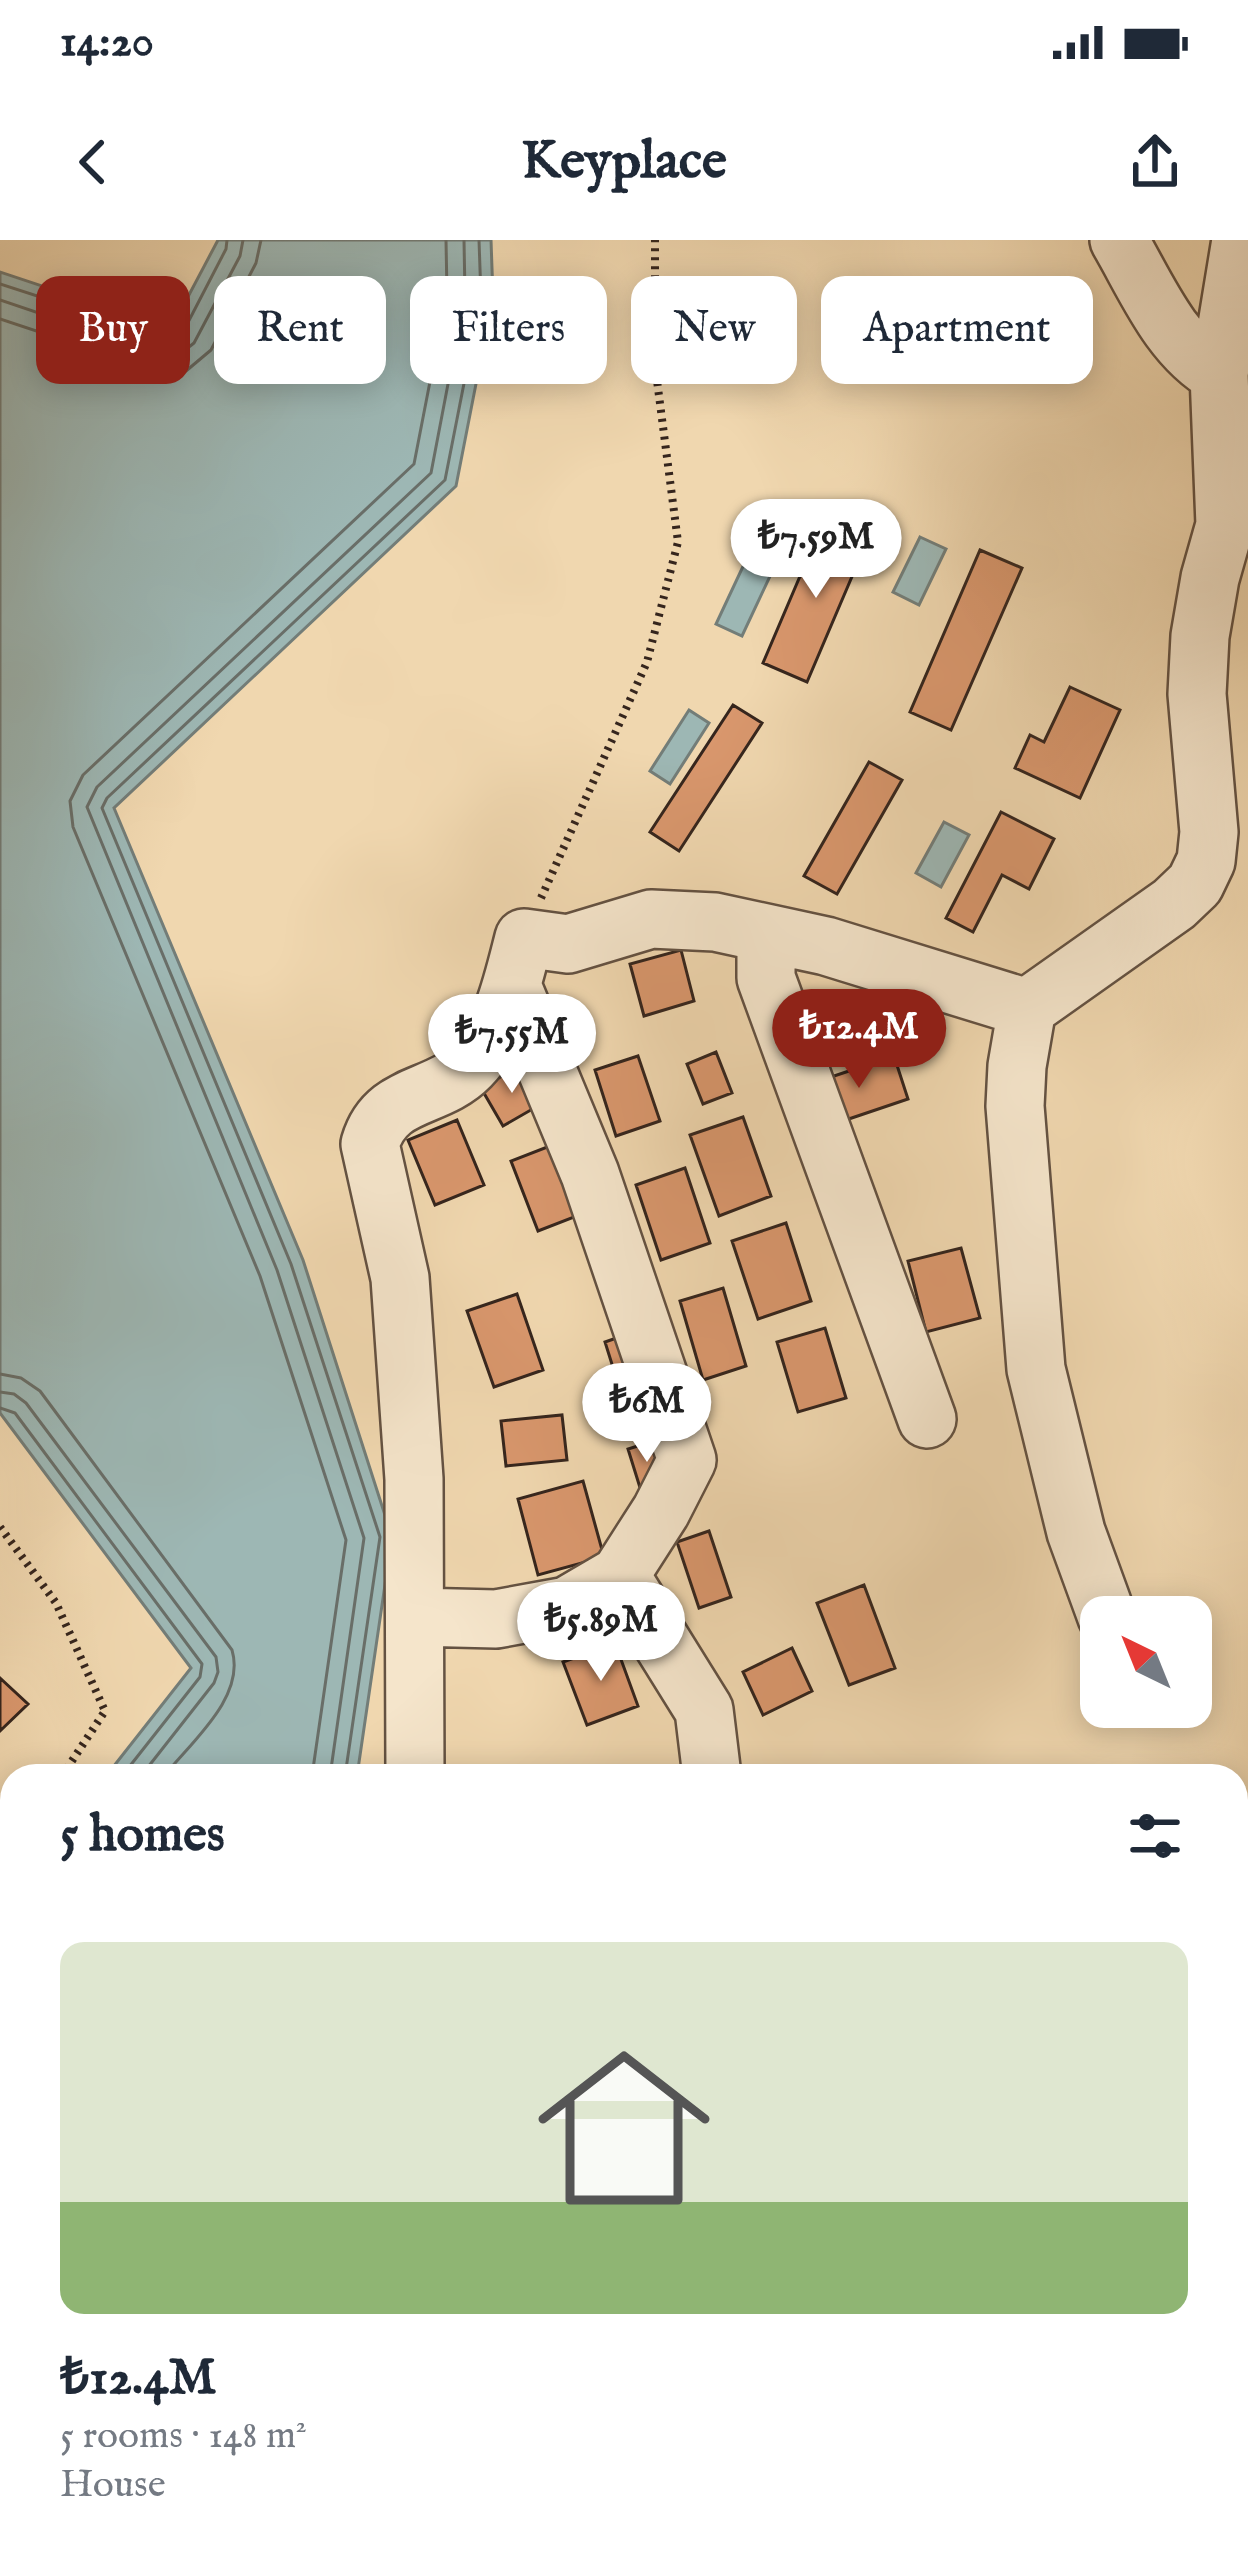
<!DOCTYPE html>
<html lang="en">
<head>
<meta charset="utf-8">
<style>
	body { margin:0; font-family:"IM FELL English",serif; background:#f6f6f7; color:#1f2937; height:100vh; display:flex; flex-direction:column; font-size:45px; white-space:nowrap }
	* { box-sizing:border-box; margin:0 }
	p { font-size:39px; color:#747a83 }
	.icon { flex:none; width:66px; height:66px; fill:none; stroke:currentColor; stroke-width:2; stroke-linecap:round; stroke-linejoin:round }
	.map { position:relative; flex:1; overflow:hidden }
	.sheet { position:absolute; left:0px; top:1524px; width:1248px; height:807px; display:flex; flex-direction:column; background:#fff; border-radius:36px 36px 0 0; box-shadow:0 6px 30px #0003 }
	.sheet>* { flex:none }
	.banner { position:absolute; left:36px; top:36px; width:1176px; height:108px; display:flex; gap:24px }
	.needle { width:78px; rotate:317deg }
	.tools { position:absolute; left:1080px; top:1356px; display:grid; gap:24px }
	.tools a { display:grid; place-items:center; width:132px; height:132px; border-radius:24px; background:#fff; box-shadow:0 6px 30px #0003; font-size:60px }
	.price { position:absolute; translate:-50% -102px; padding:0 27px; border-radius:42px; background:#fff; color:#222; font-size:39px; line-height:78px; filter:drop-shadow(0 3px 6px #0008) }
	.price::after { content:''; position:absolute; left:50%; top:72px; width:36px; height:27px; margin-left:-18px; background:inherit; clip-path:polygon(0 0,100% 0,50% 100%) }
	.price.active { background:#8f2418; color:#fff }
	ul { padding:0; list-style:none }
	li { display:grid; align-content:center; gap:24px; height:636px; padding:0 60px }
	li span { display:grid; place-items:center; height:372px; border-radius:24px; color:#555 }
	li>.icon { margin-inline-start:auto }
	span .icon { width:216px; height:216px; fill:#fffc; stroke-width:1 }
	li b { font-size:51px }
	h2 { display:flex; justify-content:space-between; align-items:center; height:144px; padding:0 60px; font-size:51px }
	.pill { padding:0 42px; border-radius:24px; background:#fff; box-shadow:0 6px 30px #0003; font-size:42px; line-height:108px }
	.pill.active { background:#8f2418; color:#fff }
	.status { display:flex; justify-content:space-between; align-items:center; height:84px; padding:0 60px; background:#fff; direction:ltr }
	.status svg { height:33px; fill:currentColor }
	header { display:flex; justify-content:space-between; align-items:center; height:156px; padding:0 60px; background:#fff; font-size:54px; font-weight:700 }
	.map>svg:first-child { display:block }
</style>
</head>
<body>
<div class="status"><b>14:20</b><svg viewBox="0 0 49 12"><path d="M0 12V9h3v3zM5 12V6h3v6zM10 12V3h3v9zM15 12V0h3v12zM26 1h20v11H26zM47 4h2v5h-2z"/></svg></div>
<header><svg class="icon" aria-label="back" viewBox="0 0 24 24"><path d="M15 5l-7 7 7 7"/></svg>Keyplace<svg class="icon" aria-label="share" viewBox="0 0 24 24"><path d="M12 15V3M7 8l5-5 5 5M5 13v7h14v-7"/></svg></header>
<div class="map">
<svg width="1248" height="2329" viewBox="0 0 1248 2329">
	<rect width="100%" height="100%" fill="#f0d7af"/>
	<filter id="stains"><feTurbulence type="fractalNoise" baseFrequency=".00167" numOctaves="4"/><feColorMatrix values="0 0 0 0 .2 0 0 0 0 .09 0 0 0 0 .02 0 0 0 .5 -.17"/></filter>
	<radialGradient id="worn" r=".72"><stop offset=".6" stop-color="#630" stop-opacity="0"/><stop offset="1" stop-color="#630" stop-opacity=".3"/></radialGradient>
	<path fill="#9db7b4" stroke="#737d78" stroke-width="3" d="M218,0H491L493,57L456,246L114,568L303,1020L392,1297L357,1536H106L191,1428L0,1173V32L171,89Z
		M920,297L946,309L919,365L893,352Z
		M746,320L772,332L742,396L716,384Z
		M689,470L709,483L670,544L650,531Z
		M944,582L969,595L941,647L916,633Z
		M12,1655V2319H75L71,2329H0V1670Z"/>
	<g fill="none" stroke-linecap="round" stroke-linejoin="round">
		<path stroke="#696e68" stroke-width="3" d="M0,44L173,100L183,92L226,9L227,0
			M0,60L160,114H180L194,103L240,16L243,0
			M0,79L157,131H186L211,110L256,23L261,0
			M0,1134L21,1138L40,1151L232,1410C246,1457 191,1502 164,1536
			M0,1152L14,1154L26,1163L216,1417L218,1432L214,1443L141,1536
			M0,1168L15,1173L202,1424L200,1437L122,1536
			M312,1536L346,1300L260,1036L73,587L70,561L83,535L414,224L447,54L446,0
			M330,1536L364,1298L277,1030L87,567L97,547L431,233L465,55L464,0
			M345,1536L380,1297L291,1024L102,568L107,558L445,240L481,57L479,0"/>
	</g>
	<path fill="#d9976d" stroke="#35251d" stroke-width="3" d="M824,280L868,299L807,442L763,423Z
		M980,310L1022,328L951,490L910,472Z
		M1070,447L1120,470L1080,558L1015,528L1030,495L1044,502Z
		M733,465L762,483L679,611L650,592Z
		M869,522L902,540L837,654L804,636Z
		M1001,572L1054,599L1029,649L1002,635L973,692L946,678Z
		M681,710L694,761L644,776L630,724Z
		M806,760L861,780L886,793L806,822L788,769Z
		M716,812L732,853L703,864L687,824Z
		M638,816L660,881L616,896L595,830Z
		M894,816L908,859L825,887L810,844Z
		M521,825L543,863L503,886L481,848Z
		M743,877L771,956L719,976L690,895Z
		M457,880L484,945L435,965L408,900Z
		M555,904L582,974L538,991L511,921Z
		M685,928L710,1003L661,1020L636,945Z
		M786,983L811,1061L758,1079L732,1001Z
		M961,1008L980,1078L926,1092L908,1021Z
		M723,1048L746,1126L703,1140L680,1061Z
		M517,1054L543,1130L494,1147L467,1071Z
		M825,1088L846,1158L798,1172L777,1102Z
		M628,1094L645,1145L621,1153L605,1102Z
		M562,1175L567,1220L506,1226L501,1181Z
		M654,1201L665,1237L642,1254L628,1209Z
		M583,1241L604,1317L538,1335L518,1259Z
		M709,1291L731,1357L699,1368L677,1302Z
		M864,1345L895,1428L849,1445L817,1363Z
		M615,1403L638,1466L587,1485L563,1422Z
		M792,1408L812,1451L763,1475L743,1432Z
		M0,1438L28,1464L0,1491Z
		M1236,1991L1248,1998L1247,2059L1236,2053Z
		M500,2319H619L606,2329H488Z
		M812,2319H900L908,2329H800Z"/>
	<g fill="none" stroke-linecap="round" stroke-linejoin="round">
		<g stroke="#645242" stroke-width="62">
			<path id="minor" d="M1119,0C1147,48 1170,106 1219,134
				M766,694V738L927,1179
				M512,746L590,934L687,1220L661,1271L620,1335L704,1470L712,1536
				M415,1377L496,1379L567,1366L620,1335
				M1107,1377L1076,1292L1036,1129L1015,866L1017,826L1027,768L1174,664L1195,644L1206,621L1209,592L1197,454L1200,396L1210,338L1225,285L1219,134L1241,0
				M415,1536L414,1239L400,1038L370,904C386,850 436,861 470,826C502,793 513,741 524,698L568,704L651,679L715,682L826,706L1027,768
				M1236,1837L1248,1826
				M995,2319L1002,2329
				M129,2329L132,2319
				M671,2329L683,2319
				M1227,2329L1248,2313"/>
		</g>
		<path stroke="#35251d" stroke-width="8" stroke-dasharray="3 6" stroke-linecap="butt" d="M541,658L647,422L678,302L655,125V0
			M0,1287L56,1363L105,1471L62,1536
			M0,1616L12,1600"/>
		<use href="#minor" stroke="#f5e5cb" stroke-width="57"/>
	</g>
	<rect width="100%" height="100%" filter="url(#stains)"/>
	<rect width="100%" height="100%" fill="url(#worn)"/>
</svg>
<div class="tools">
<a><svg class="needle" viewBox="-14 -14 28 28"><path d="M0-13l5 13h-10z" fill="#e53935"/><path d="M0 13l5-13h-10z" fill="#747a83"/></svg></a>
</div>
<b class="price" style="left:816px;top:361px">₺7.59M</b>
<b class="price active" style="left:859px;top:851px">₺12.4M</b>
<b class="price" style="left:512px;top:856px">₺7.55M</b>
<b class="price" style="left:647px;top:1225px">₺6M</b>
<b class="price" style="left:601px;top:1444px">₺5.89M</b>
<div class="banner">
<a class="pill active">Buy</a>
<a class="pill">Rent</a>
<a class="pill">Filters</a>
<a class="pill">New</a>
<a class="pill">Apartment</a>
</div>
<section class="sheet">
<h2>5 homes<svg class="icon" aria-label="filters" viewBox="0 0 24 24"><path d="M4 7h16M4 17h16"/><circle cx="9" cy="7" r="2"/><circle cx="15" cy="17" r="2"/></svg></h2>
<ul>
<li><span style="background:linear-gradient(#dfe7d0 70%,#8fb573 0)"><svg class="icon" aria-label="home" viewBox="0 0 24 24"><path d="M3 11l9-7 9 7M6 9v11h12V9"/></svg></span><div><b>₺12.4M</b><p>5 rooms · 148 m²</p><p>House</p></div></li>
</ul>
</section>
</div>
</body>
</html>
